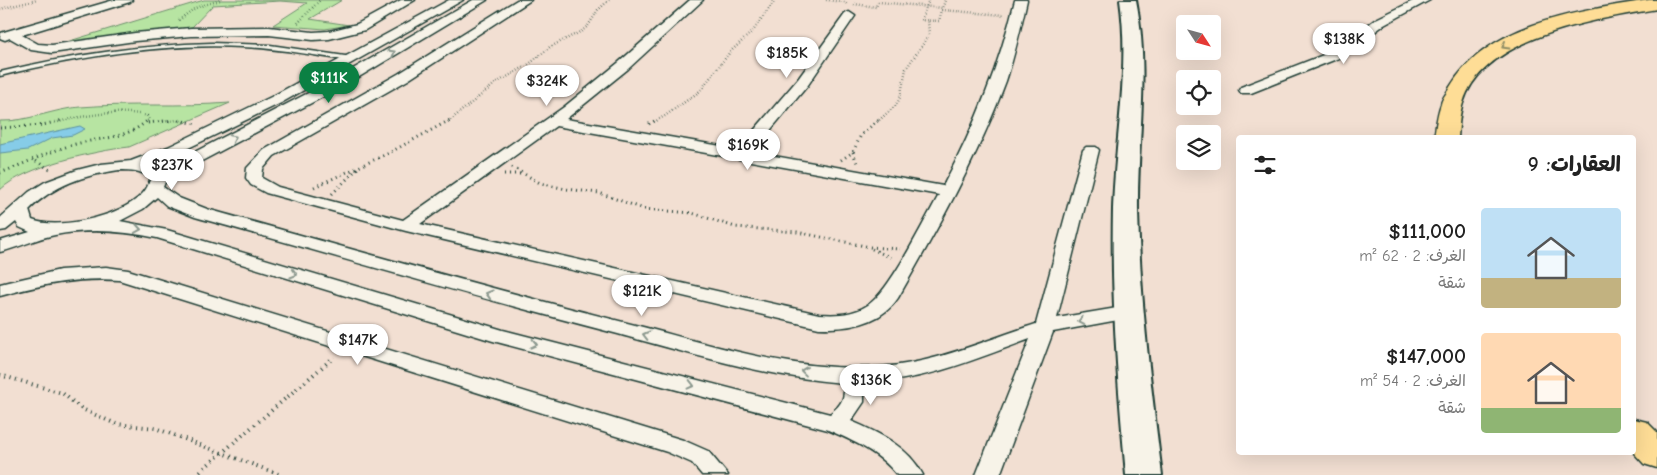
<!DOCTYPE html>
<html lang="ar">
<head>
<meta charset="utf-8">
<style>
	body { margin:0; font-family:"Comic Neue","Playpen Sans Arabic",sans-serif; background:#f6f6f6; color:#222; direction:rtl; height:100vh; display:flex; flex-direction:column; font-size:19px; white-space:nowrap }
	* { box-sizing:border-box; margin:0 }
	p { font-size:16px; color:#767676 }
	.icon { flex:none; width:28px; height:28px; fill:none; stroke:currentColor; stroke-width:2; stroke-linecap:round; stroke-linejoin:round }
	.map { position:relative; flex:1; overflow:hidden; direction:ltr }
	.side { position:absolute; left:1236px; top:135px; width:400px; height:320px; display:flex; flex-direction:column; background:#fff; border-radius:5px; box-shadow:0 5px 20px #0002; direction:rtl }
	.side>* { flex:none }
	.needle { width:32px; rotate:126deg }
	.buttons { position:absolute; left:1176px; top:15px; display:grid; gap:10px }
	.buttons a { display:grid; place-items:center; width:45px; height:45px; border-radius:5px; background:#fff; box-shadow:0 5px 20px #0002; font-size:25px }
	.price { position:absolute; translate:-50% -42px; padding:0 11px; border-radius:18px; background:#fff; color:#222; font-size:16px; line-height:32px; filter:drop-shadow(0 1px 2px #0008) }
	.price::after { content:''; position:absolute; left:50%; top:30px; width:15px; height:11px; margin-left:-8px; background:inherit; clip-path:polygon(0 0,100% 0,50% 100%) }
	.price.selected { background:#0b8043; color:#fff }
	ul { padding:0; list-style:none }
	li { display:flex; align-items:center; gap:15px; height:125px; padding:0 15px }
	li span { display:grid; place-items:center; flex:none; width:140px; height:100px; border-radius:5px; color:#555 }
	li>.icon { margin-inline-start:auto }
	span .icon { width:60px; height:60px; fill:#fffc; stroke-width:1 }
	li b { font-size:21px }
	h2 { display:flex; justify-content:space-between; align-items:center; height:60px; padding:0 15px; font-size:21px }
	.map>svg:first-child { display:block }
</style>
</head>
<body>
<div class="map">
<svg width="1657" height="475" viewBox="0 0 1657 475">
	<rect width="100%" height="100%" fill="#f2dfd2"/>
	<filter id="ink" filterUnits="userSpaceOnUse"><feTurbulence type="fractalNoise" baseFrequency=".02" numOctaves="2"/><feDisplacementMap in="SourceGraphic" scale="10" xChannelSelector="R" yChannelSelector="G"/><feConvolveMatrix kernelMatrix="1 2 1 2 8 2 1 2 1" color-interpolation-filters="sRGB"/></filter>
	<g filter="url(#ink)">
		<path fill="#b7e4a2" stroke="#6b906b" d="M204,0H342L310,19L349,25L325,29L273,25L307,3L280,1L213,5L192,27L63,43Z
			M230,103L129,147C95,151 25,166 0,190V121C27,122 53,109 80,107C130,103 180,107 230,103Z"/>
		<path fill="#86cce8" stroke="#5d93a0" d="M80,126L85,129L73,135L52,138L28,150L0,153V144L4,143Z"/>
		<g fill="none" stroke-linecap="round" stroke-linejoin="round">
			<g stroke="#1f3d34" stroke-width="3">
				<path id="service" d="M212,43L270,45L352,57L355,59L352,61C316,56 279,48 242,47C160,43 79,57 0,76V72C70,55 140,45 212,43Z"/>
			</g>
			<g stroke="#1f3d34" stroke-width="3">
				<path id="minor" d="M114,0H132L130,2L22,35L38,44L52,45L135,33L191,28L269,27L313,32L329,31L357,24L401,0H415L365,30L329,39L313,40L269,35L191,36L135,41L52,53L31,50L10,38L5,40L0,38L1,33L7,31Z
					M449,0H463L281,103L178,153L150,165L160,170L339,77L473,0H487L349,83L166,180L163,187L179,198L207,209C351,249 494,290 639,326C717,346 798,373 879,367C934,364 985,340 1036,324L1083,150L1086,147H1096L1099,150L1057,318L1129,306L1136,308L1139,312L1136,316L1129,318L1053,332L1000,475H976L1030,339C976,359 923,382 864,383V402L851,421C879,433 909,447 923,475H897C880,453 854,441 828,430L493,341L157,238C123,231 90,228 55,235C37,238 18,248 0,252V241L30,232L19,227L16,222L6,230L0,231V218L29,192L45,182L77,170L101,164L131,161L168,147L271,97ZM119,170C131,170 140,170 151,178C149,182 148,186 146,189C130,215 59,231 32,220L29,210C53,185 85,175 119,170ZM157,197L167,206L195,217C336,256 476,298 618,334C692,354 766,377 843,383C846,397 842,404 830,414L503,330L167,230L120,221L143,209Z
					M517,0H531L408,80L274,156L263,169L262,178L278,187L403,220L564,107L618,63L690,0H703L628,69L566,119L738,149L798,79L845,14L849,12L855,16L808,85L752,152L943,186C975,126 999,66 1015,0H1027C1021,27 1015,54 1006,81C978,157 938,228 898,298C881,324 847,329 819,328L406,231L266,193L251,185L246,178L247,168L264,150L398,74ZM556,126L939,195C924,221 890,291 868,305C853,315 836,315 819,314L420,224Z
					M1415,0H1430L1384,25L1339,58L1251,93H1241L1239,90L1241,87L1331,52L1376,19Z
					M106,267L128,270L683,440L708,451L728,475H702L692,463L667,452L119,280C78,277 40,285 0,296V284L8,282L60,270Z"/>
			</g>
			<g stroke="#1f3d34" stroke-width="4">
				<path id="secondary" d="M1120,0H1136C1150,70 1137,141 1138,211C1140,300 1151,387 1162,475H1126C1118,387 1111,298 1113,209C1115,139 1130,69 1120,0Z"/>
			</g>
			<g stroke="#1f3d34" stroke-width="3">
				<path id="trunk" d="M1649,0H1657V9C1598,19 1483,36 1463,103C1459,114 1459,127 1458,138H1434C1436,127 1437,114 1441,104C1442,98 1447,93 1450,87C1489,22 1580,11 1649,0Z
					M1634,419L1647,422L1657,432V468L1644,464L1633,452Z"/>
			</g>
			<path stroke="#1f3d34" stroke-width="2.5" stroke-dasharray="0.5 2.5" stroke-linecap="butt" d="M826,0L845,2L847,4
				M929,0L921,20L939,21L945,0
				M878,2L943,8
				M854,4L876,7L878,1
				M0,9L37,0
				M942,10L1004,15
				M179,20L195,8L220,0
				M298,23L320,0
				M58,122C83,116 122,108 147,116L149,120L147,122
				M160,122L177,120L185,122
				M448,122L496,83L528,65L550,47L582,31L588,26L598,10L609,0
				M654,122L665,116L700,91L730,52L753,31L775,0
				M877,122L895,106L900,98L906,69L929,35L928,20"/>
			<path stroke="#1f3d34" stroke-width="3" stroke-dasharray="1 4" stroke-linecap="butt" d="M179,120L196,124
				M148,123L172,120
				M649,124L656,120
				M0,128L43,125L63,120
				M853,152L857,163
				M841,160L853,152L861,135L878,120
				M36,161L52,171
				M512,167L540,183L566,189L599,193L644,209L692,213L735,227L797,232L870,247L900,249
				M0,173C24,164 48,152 72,145C100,137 126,140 148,120
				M504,174H523
				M314,187L387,154L450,120
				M332,194L358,168
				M872,249L894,259"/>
			<path stroke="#1f3d34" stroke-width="4" stroke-dasharray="1 4.5" stroke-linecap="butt" d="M0,375L62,393L82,409L116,424L155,428L281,475
				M196,475L334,357"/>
			<use href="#service" fill="#f7f3e8" fill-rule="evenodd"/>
			<use href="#minor" fill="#f7f3e8" fill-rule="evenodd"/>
			<use href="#secondary" fill="#f7f3e8" fill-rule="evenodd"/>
			<use href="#trunk" fill="#fedd96" fill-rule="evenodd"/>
		</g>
		<defs><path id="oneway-chevron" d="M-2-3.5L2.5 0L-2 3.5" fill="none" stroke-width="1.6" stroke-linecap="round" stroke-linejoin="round" transform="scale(1.25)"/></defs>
		<use stroke="#8e8d65" href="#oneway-chevron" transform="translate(1505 46) rotate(150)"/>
		<g stroke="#8b988e">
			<use href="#oneway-chevron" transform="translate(392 53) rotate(-30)"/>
			<use href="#oneway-chevron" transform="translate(233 138) rotate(-27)"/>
			<use href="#oneway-chevron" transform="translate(138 229) rotate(9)"/>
			<use href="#oneway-chevron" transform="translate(294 274) rotate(17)"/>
			<use href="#oneway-chevron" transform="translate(489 294) rotate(-163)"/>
			<use href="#oneway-chevron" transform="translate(1081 321) rotate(169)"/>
			<use href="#oneway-chevron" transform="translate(646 335) rotate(-166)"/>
			<use href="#oneway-chevron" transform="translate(534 344) rotate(14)"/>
			<use href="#oneway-chevron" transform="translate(804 371) rotate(-173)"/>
			<use href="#oneway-chevron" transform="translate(691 385) rotate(14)"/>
		</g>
	</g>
</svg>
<div class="buttons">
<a><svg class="needle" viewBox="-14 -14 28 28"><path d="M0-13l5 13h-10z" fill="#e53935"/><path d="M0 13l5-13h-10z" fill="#767676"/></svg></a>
<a><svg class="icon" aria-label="locate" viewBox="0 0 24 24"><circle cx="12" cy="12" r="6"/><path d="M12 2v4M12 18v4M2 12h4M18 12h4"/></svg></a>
<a><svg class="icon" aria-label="layers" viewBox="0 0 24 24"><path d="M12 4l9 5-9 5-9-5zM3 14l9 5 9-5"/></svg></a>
</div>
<b class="price" style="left:1344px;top:65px">$138K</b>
<b class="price" style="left:787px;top:79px">$185K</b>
<b class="price selected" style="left:329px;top:104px">$111K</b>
<b class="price" style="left:547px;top:107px">$324K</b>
<b class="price" style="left:748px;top:171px">$169K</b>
<b class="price" style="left:172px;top:191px">$237K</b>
<b class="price" style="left:642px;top:317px">$121K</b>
<b class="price" style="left:358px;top:366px">$147K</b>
<b class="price" style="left:871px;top:406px">$136K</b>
<section class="side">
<h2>العقارات: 9<svg class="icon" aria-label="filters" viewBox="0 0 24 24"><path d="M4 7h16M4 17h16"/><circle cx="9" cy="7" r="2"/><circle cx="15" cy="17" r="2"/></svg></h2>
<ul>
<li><span style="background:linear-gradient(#bfe0f5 70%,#c2b280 0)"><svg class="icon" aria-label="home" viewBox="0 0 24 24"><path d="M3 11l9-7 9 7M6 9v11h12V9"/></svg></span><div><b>$111,000</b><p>الغرف: 2 · 62 m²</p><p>شقة</p></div></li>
<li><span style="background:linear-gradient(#ffd9b3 75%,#8fb573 0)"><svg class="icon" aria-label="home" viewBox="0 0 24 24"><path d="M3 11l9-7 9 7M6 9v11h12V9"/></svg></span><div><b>$147,000</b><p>الغرف: 2 · 54 m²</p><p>شقة</p></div></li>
</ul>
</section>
</div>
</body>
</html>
